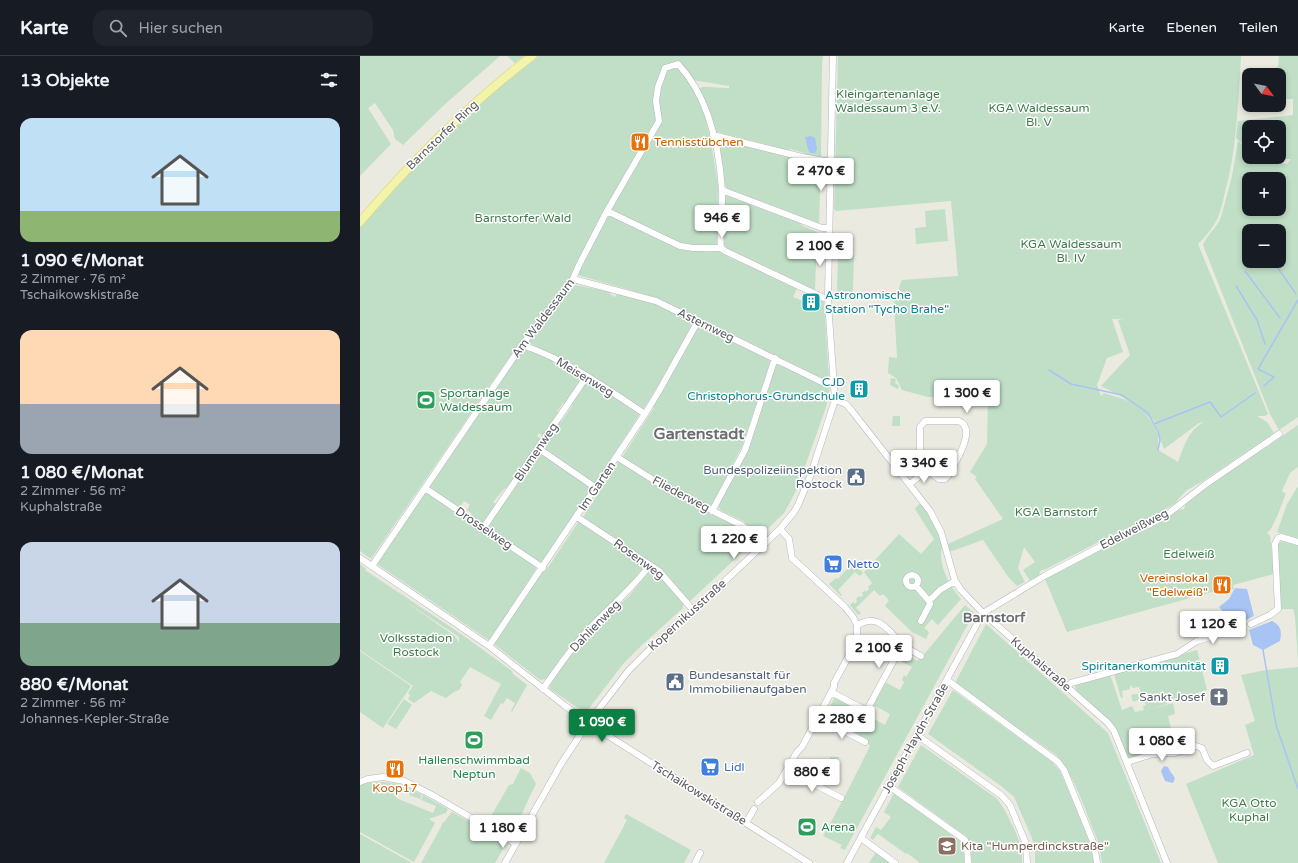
<!DOCTYPE html>
<html lang="de">
<head>
<meta charset="utf-8">
<style>
	body { margin:0; font-family:"Varela Round",sans-serif; background:#20242c; color:#f1f3f6; height:100vh; display:flex; flex-direction:column; font-size:15px; white-space:nowrap }
	* { box-sizing:border-box; margin:0 }
	p { font-size:13px; color:#9ea1a6 }
	.icon { flex:none; width:22px; height:22px; fill:none; stroke:currentColor; stroke-width:2; stroke-linecap:round; stroke-linejoin:round }
	.map { position:relative; flex:1; overflow:hidden }
	.side { display:flex; flex-direction:column; background:#171b24; width:360px }
	.side>* { flex:none }
	.needle { width:26px; rotate:122deg }
	.tools { position:absolute; left:882px; top:12px; display:grid; gap:8px }
	.tools a { display:grid; place-items:center; width:44px; height:44px; border-radius:8px; background:#171b24; box-shadow:0 2px 6px #0003; font-size:20px }
	.price { position:absolute; translate:-50% -34px; padding:0 9px; border-radius:4px; background:#fff; color:#222; font-size:13px; line-height:26px; filter:drop-shadow(0 1px 2px #0008) }
	.price::after { content:''; position:absolute; left:50%; top:24px; width:12px; height:9px; margin-left:-6px; background:inherit; clip-path:polygon(0 0,100% 0,50% 100%) }
	.price.selected { background:#0b8043; color:#fff }
	ul { padding:0; list-style:none }
	li { display:grid; align-content:center; gap:8px; height:212px; padding:0 20px }
	li span { display:grid; place-items:center; height:124px; border-radius:12px; color:#555 }
	li>.icon { margin-inline-start:auto }
	span .icon { width:72px; height:72px; fill:#fffc; stroke-width:1 }
	li b { font-size:17px }
	h2 { display:flex; justify-content:space-between; align-items:center; height:48px; padding:0 20px; font-size:17px }
	header { display:flex; align-items:center; gap:24px; box-sizing:border-box; height:56px; padding:0 20px; background:#171b24; border-bottom:1px solid #363941 }
	header strong { font-size:19px }
	nav { display:flex; gap:22px; margin-inline-start:auto; font-size:14px }
	.search { width:280px; height:36px; background:#20242c; display:flex; align-items:center; gap:10px; box-sizing:border-box; padding:0 14px; border-radius:12px; color:#9ea1a6; font-size:15px }
	main { display:flex; flex:1; min-height:0 }
	.map>svg:first-child { display:block }
</style>
</head>
<body>
<header>
<strong>Karte</strong>
<div class="search"><svg class="icon" aria-label="search" viewBox="0 0 24 24"><circle cx="10" cy="10" r="6"/><path d="M15 15l6 6"/></svg>Hier suchen</div>
<nav><a>Karte</a><a>Ebenen</a><a>Teilen</a></nav>
</header>
<main>
<section class="side">
<h2>13 Objekte<svg class="icon" aria-label="filters" viewBox="0 0 24 24"><path d="M4 7h16M4 17h16"/><circle cx="9" cy="7" r="2"/><circle cx="15" cy="17" r="2"/></svg></h2>
<ul>
<li><span style="background:linear-gradient(#bfe0f5 75%,#8fb573 0)"><svg class="icon" aria-label="home" viewBox="0 0 24 24"><path d="M3 11l9-7 9 7M6 9v11h12V9"/></svg></span><div><b>1 090 €/Monat</b><p>2 Zimmer · 76 m²</p><p>Tschaikowskistraße</p></div></li>
<li><span style="background:linear-gradient(#ffd9b3 60%,#9aa5b1 0)"><svg class="icon" aria-label="home" viewBox="0 0 24 24"><path d="M3 11l9-7 9 7M6 9v11h12V9"/></svg></span><div><b>1 080 €/Monat</b><p>2 Zimmer · 56 m²</p><p>Kuphalstraße</p></div></li>
<li><span style="background:linear-gradient(#c9d6e8 65%,#7fa58c 0)"><svg class="icon" aria-label="home" viewBox="0 0 24 24"><path d="M3 11l9-7 9 7M6 9v11h12V9"/></svg></span><div><b>880 €/Monat</b><p>2 Zimmer · 56 m²</p><p>Johannes-Kepler-Straße</p></div></li>
</ul>
</section>
<div class="map">
<svg width="938" height="807" viewBox="0 0 938 807">
	<rect width="100%" height="100%" fill="#eaeae1"/>
	<path fill="#c0dfc6" fill-rule="evenodd" d="M0,0H140L83,50L43,89L35,83L33,74L15,47L8,52L31,88L0,120Z
		M147,0H164L155,7Z
		M178,0H463L462,7L461,100L459,102L452,99H444V97L430,93L427,94L354,75L339,34L340,32C349,29 359,33 369,32V30L332,24L324,10L319,5V12L338,42L345,60L351,86L358,129L357,189L334,191L320,190L247,155L213,223L160,287L133,325L11,503L0,495V171L28,137L84,78L157,15Z
		M478,0H881C878,47 877,95 864,140C862,149 860,159 855,167C851,174 844,182 838,188L908,358L905,360H897L907,366L914,377L843,425L827,434L818,443L817,446C793,462 768,472 742,484C723,494 704,504 684,514H681L678,521L670,525L663,514L675,506L664,491L658,512L665,526L657,530L649,522L623,484L589,496L588,488L643,463L615,423L617,421L610,416L627,388L628,338L568,341L542,334L536,322L528,317L529,301L537,302L534,246L542,224L598,220L591,145L476,155L474,153ZM752,263H763L758,264L770,299L741,330L762,341L769,346L763,343L744,337L741,340L737,329L747,302L763,296ZM786,359L794,365L804,393L839,367L844,366C828,374 824,391 818,406L798,394V379L792,366Z
		M919,0H938V361L919,374L910,358L843,189C847,178 858,171 861,161L872,120L878,85L889,94V101H898L901,103L899,101H919V71H889V93L876,82L878,65L933,59V43H919V19H917ZM904,103H931L927,108ZM889,123H919V153H889ZM889,175H919V205H889Z
		M359,83L461,106L459,167L368,133L364,129L357,84Z
		M365,139L441,167V169L457,176L455,234L366,192L364,189V141Z
		M585,153L588,185L556,188L555,172L566,171L565,155Z
		M248,157L327,193L349,196L359,195L369,199L368,201L437,232L433,241L443,245L448,237L464,246L469,322L467,324L463,323L419,301L297,242L218,219L225,201L226,202Z
		M480,195H492V199H494L493,236H477L478,199L480,198Z
		M215,229L251,236L250,238L255,241L257,238L295,248L333,266L313,305L283,354L168,286L175,276Z
		M342,271L411,304L383,388L352,449L347,450L307,430L262,401L294,352L293,351L337,273Z
		M169,292L193,303V307L196,309L199,307L224,321L205,349L203,347L197,356L200,358L184,381L179,377L177,380L182,384L147,433L145,432L133,446L138,449L124,469L111,460L112,458L107,454L110,449L104,445L99,453L69,432L162,295Z
		M416,308L470,327C469,337 468,345 465,354L437,433L428,450L424,457L401,479H397L383,465L360,454L358,449L394,375Z
		M531,322L536,323L535,327L539,330L538,333L530,329Z
		M227,323L280,358L234,429L182,394L195,375L193,373L198,364L201,366L212,350L210,348Z
		M533,360H540V370H532Z
		M938,369V411L930,417L922,435L926,438C922,446 914,473 907,477L910,480L914,518L873,529L874,533L860,537L859,534L707,576L685,523L745,491L788,473L819,454L824,453L826,447L905,390L907,391Z
		M181,396L232,432L182,508L126,471L168,409L172,408Z
		M259,405L382,473L392,482V487L329,546L303,515L223,461Z
		M938,430V483L917,476L927,448Z
		M66,435L103,460V462L111,468L112,466L176,511V513L130,585L17,508Z
		M559,448L563,449C570,461 579,474 582,489C582,492 581,496 581,501C583,518 590,530 601,543L578,569L572,563L564,572L569,576L566,583L552,576L525,550L529,544L523,538L520,540L514,534L496,552L501,557L498,559L490,549L493,546L495,548L497,545L496,543L499,540L501,541L503,539L502,537L505,534L506,536L509,533L508,531L512,527L504,516L539,478L561,498L574,483L555,453Z
		M219,465L283,507V512L274,526L220,578L208,592L186,623L180,624L134,588L181,517L189,510Z
		M924,485L938,488V605L935,560L933,553H920L918,487Z
		M493,506L503,517L500,520L495,516L478,534L482,539L481,540L469,528L476,522L478,523Z
		M0,508L6,513L5,514L104,580L152,615L153,618L167,629L152,656L151,655L155,647L147,642L143,648L141,647L131,664L124,660L141,628L110,611L100,626L102,629L99,634L94,636L86,642L71,635L54,647L48,643L50,639L48,637L53,630L0,594ZM39,541L99,581V587L96,581Z
		M288,516H293L311,531L323,546V552L281,590L263,608L227,655L224,656L190,633L189,627L223,582L269,540Z
		M605,549L614,557L485,794L480,792L482,789L463,780C480,751 495,720 510,690L505,683L464,662L475,641L525,669L530,658L513,649L525,626L540,634L544,626L542,624L544,619L546,621L552,611L537,603L541,597L546,594L545,597L557,605L566,596Z
		M626,568L748,677L801,807H742L740,795L738,785C726,758 716,721 696,699L595,627Z
		M837,594L847,634L807,646V648L792,653L813,647L815,658L808,660L816,694L815,695L770,703L768,702L756,672L716,635L715,630L717,627L750,618L762,654L772,650L775,656L784,654L783,650L786,649L785,646L782,647L781,643L773,646L771,639L781,637L779,631L772,632V630H770V633L762,635L763,641L761,642L754,618Z
		M0,595L51,630L23,672L0,656Z
		M938,611V807H858L826,728L894,699L885,669L895,665L881,619L906,614Z
		M593,634L691,705L700,715L732,790L735,807H675V795L672,782L654,741L641,730L568,678Z
		M44,643L52,649L36,673L27,668Z
		M561,689L636,742C644,750 658,779 661,791C662,796 662,802 662,807H612L610,790L604,779L538,731Z
		M470,701H479L477,708L475,710L470,708Z
		M161,712L170,717L176,728C167,745 161,762 151,778L127,767L149,729L153,728Z
		M22,726L38,728L50,732L47,738L39,735L36,742L73,757L76,750L61,744L63,739L88,753L86,757L69,763L75,767L54,806L0,776V729L6,727Z
		M51,733L62,739L60,743L49,739Z
		M534,737L602,786L604,794V807H559V806L547,797L546,798L518,778L513,784L510,782L516,771L521,774L531,761L524,756Z
		M92,756L147,786L135,807H61L82,769L81,768L84,766Z
		M266,758L331,794L324,807H244L267,764L264,762Z
		M0,778L52,807H0Z
		M516,796L531,807H509Z"/>
	<path fill="#a8c4f4" d="M451,80L455,82L457,93L455,97H450L448,93L445,81Z
		M875,532L887,533L894,560L882,566C874,562 864,558 859,551L869,543Z
		M912,565C921,569 922,576 920,585L903,594L893,589L889,574Z
		M769,677L777,678L781,687L777,692L772,690L769,679Z
		M804,710L808,711L810,715L815,722L813,727L805,725L801,715Z"/>
	<g fill="none" stroke-linecap="round" stroke-linejoin="round">
		<path stroke="#a8c4f4" stroke-width="1.5" d="M913,205L936,238
			M885,215L920,262
			M876,230L897,264L905,288
			M689,314L711,328L762,339L788,357L798,376L800,384L798,394
			M904,330L914,321L898,313L938,244
			M794,368L850,346L861,361L895,337
			M903,594L916,669L938,733"/>
		<g stroke="#b6b7bc" stroke-width="7">
			<path id="minor" d="M353,79L442,101L471,106
				M362,134L462,172H469
				M247,155L320,190L333,192H361L365,195L464,242H468
				M213,223L296,245L462,326L474,325
				M162,289C207,304 246,332 285,358
				M475,344L486,348L492,355L570,455L581,476L595,525L601,534L623,557L748,667L754,675L807,807
				M565,365H599C618,373 594,408 588,420L585,423H579L567,414L560,399V371Z
				M178,392L236,432
				M257,401L303,430L381,469L389,475L402,489
				M550,428L567,414
				M65,432L183,512
				M352,455L385,394L415,302
				M217,461L299,515L333,554
				M124,471L227,320
				M0,502L129,590L204,649L228,667L449,807
				M12,510L162,289L213,223L219,209L247,155L299,65L296,45L298,31L305,12L318,8C348,40 359,90 362,134C363,153 359,173 361,192
				M546 525a6 6 0 1 1 12 0a6 6 0 1 1-12 0Z
				M556,530L569,545
				M561,565L570,548L569,545L580,534L595,525
				M891,568L910,559L918,553L915,488L918,482L921,481L938,486
				M542,589L561,600
				M129,590L285,358L299,335L338,265
				M587,624L698,706L704,714L734,788L737,807
				M707,631L711,627L817,598L837,585L864,577
				M183,633C198,612 212,590 230,572C251,550 272,533 290,509
				M471,636L505,654L508,652L542,589C535,581 524,566 513,565C508,564 502,567 497,569
				M458,661L505,686
				M557,679L641,739L650,749L666,788L667,807
				M767,706L793,698L815,697L836,690L842,692L847,704L853,710L887,697
				M427,714L481,742
				M0,726L8,723L23,721L44,725L74,740L156,788
				M529,730L605,784L607,789L608,807
				M398,746L419,727L437,696L442,691L474,631V627L494,590L497,577V569L493,561L485,551L432,502L429,483L420,473
				M386,767L394,753
				M501,782L535,807
				M145,807L201,708L228,667L269,614L295,588L364,526L420,473L434,456L438,449L450,421L475,344L469,261L468,238L473,0
				M335,807L340,797
				M487,807L623,557L686,519L745,488L788,469L805,460L846,428L919,378"/>
		</g>
		<g stroke="#dfd566" stroke-width="9">
			<path id="major" d="M0,166C52,105 108,49 172,0"/>
		</g>
		<use href="#minor" stroke="#fff" stroke-width="6"/>
		<use href="#major" stroke="#f2f4ac" stroke-width="8"/>
	</g>
	<defs>
		<g id="restaurant-square" transform="scale(1)"><rect x="-9" y="-9" width="18" height="18" rx="4" fill="#e8710a" stroke="#fff"/><path d="M-5-6h1v4h1v-4h1v4h1v-4h1v5L-1.5 .5V6h-2V.5L-5-1ZM5-6V6H3V1.5H1.5Q1.5-4 5-6Z" fill="#fff"/></g>
		<g id="building-square" transform="scale(1)"><rect x="-9" y="-9" width="18" height="18" rx="4" fill="#0f9aa8" stroke="#fff"/><path d="M-4-6H4V6H1V3H-1V6H-4ZM-2.5-4.3h1.7v1.8h-1.7ZM.8-4.3h1.7v1.8H.8ZM-2.5-1h1.7V.8h-1.7ZM.8-1h1.7V.8H.8Z" fill="#fff"/></g>
		<g id="stadium-square" transform="scale(1)"><rect x="-9" y="-9" width="18" height="18" rx="4" fill="#2e9e5b" stroke="#fff"/><path d="M0-5a6.5 5 0 1 0 0 10a6.5 5 0 1 0 0-10ZM-3.5-1.8h7v3.6h-7Z" fill="#fff"/></g>
		<g id="civic-square" transform="scale(1)"><rect x="-9" y="-9" width="18" height="18" rx="4" fill="#5c6f8a" stroke="#fff"/><path d="M-.6-6.5H3V-4.5H.6V-3L4-1V1h2V6H-6V1h2V-1L-.6-3ZM-1.2 2.5V6h2.4V2.5Z" fill="#fff"/></g>
		<g id="supermarket-square" transform="scale(1)"><rect x="-9" y="-9" width="18" height="18" rx="4" fill="#3f7fe0" stroke="#fff"/><path d="M-6-5.5h2.5l.6 2H6L4.5 2H-2.5L-4.4-4H-6ZM-1.5 3.2a1.3 1.3 0 1 0 .1 0ZM3 3.2a1.3 1.3 0 1 0 .1 0Z" fill="#fff"/></g>
		<g id="church-square" transform="scale(1)"><rect x="-9" y="-9" width="18" height="18" rx="4" fill="#6b7280" stroke="#fff"/><path d="M-1.2-6h2.4v3.5h3.3v2.4h-3.3V6h-2.4V-.1h-3.3v-2.4h3.3Z" fill="#fff"/></g>
		<g id="school-square" transform="scale(1)"><rect x="-9" y="-9" width="18" height="18" rx="4" fill="#8d6e63" stroke="#fff"/><path d="M0-5L7-2L0 1L-7-2ZM-4 1L0 2.5L4 1V4Q0 6-4 4Z" fill="#fff"/></g>
	</defs>
	<g fill-rule="evenodd">
		<use href="#restaurant-square" x="280" y="86"/>
		<use href="#building-square" x="451" y="246"/>
		<use href="#building-square" x="499" y="333"/>
		<use href="#stadium-square" x="66" y="344"/>
		<use href="#civic-square" x="496" y="421"/>
		<use href="#supermarket-square" x="473" y="508"/>
		<use href="#restaurant-square" x="862" y="529"/>
		<use href="#building-square" x="860" y="610"/>
		<use href="#civic-square" x="315" y="626"/>
		<use href="#church-square" x="859" y="641"/>
		<use href="#stadium-square" x="114" y="684"/>
		<use href="#supermarket-square" x="350" y="711"/>
		<use href="#restaurant-square" x="35" y="713"/>
		<use href="#stadium-square" x="447" y="771"/>
		<use href="#school-square" x="587" y="790"/>
	</g>
	<g text-anchor="middle" dominant-baseline="central" stroke-width="3" stroke-linejoin="round" paint-order="stroke">
		<g font-size="12" fill="#3d7b4c" stroke="#fff">
			<text x="528" y="38">Kleingartenanlage<tspan x="528" dy="14">Waldessaum 3 e.V.</tspan></text>
			<text x="679" y="52">KGA Waldessaum<tspan x="679" dy="14">Bl. V</tspan></text>
			<text x="163" y="162">Barnstorfer Wald</text>
			<text x="711" y="188">KGA Waldessaum<tspan x="711" dy="14">Bl. IV</tspan></text>
			<text x="696" y="456">KGA Barnstorf</text>
			<text x="829" y="498">Edelweiß</text>
			<text x="56" y="582">Volksstadion<tspan x="56" dy="14">Rostock</tspan></text>
			<text x="889" y="747">KGA Otto<tspan x="889" dy="14">Kuphal</tspan></text>
		</g>
		<g font-size="12" fill="#595b60" stroke="#fff">
			<text transform="translate(82 79) rotate(-44)">Barnstorfer Ring</text>
			<text transform="translate(183 262) rotate(-53)">Am Waldessaum</text>
			<text transform="translate(346 269) rotate(26)">Asternweg</text>
			<text transform="translate(225 321) rotate(31)">Meisenweg</text>
			<text transform="translate(176 396) rotate(-56)">Blumenweg</text>
			<text transform="translate(237 430) rotate(-56)">Im Garten</text>
			<text transform="translate(321 438) rotate(28)">Fliederweg</text>
			<text transform="translate(124 472) rotate(34)">Drosselweg</text>
			<text transform="translate(774 473) rotate(-27)">Edelweißweg</text>
			<text transform="translate(279 503) rotate(36)">Rosenweg</text>
			<text transform="translate(327 559) rotate(-42)">Kopernikusstraße</text>
			<text transform="translate(235 570) rotate(-46)">Dahlienweg</text>
			<text transform="translate(681 608) rotate(41)">Kuphalstraße</text>
			<text transform="translate(555 682) rotate(-61)">Joseph-Haydn-Straße</text>
			<text transform="translate(339 737) rotate(32)">Tschaikowskistraße</text>
		</g>
		<g font-size="12" fill="#c56008" stroke="#fff" text-anchor="start">
			<text x="294" y="86">Tennisstübchen</text>
			<text x="848" y="522" text-anchor="end">Vereinslokal<tspan x="848" dy="14">"Edelweiß"</tspan></text>
			<text x="35" y="732" text-anchor="middle">Koop17</text>
		</g>
		<g font-size="12" fill="#0d838f" stroke="#fff" text-anchor="end">
			<text x="465" y="239" text-anchor="start">Astronomische<tspan x="465" dy="14">Station "Tycho Brahe"</tspan></text>
			<text x="485" y="326">CJD<tspan x="485" dy="14">Christophorus-Grundschule</tspan></text>
			<text x="846" y="610">Spiritanerkommunität</text>
		</g>
		<g font-size="12" fill="#27864d" stroke="#fff" text-anchor="start">
			<text x="80" y="337">Sportanlage<tspan x="80" dy="14">Waldessaum</tspan></text>
			<text x="114" y="704" text-anchor="middle">Hallenschwimmbad<tspan x="114" dy="14">Neptun</tspan></text>
			<text x="461" y="771">Arena</text>
		</g>
		<g font-size="12" fill="#4e5e75" stroke="#fff" text-anchor="end">
			<text x="482" y="414">Bundespolizeiinspektion<tspan x="482" dy="14">Rostock</tspan></text>
			<text x="329" y="619" text-anchor="start">Bundesanstalt für<tspan x="329" dy="14">Immobilienaufgaben</tspan></text>
		</g>
		<g font-size="12" fill="#366cbe" stroke="#fff" text-anchor="start">
			<text x="487" y="508">Netto</text>
			<text x="364" y="711">Lidl</text>
		</g>
		<g font-size="12" fill="#5b616d" stroke="#fff" text-anchor="end">
			<text x="845" y="641">Sankt Josef</text>
		</g>
		<g font-size="12" fill="#785e54" stroke="#fff" text-anchor="start">
			<text x="601" y="790">Kita "Humperdinckstraße"</text>
		</g>
		<g font-size="14" font-weight="bold" fill="#6b6d72" stroke="#fff">
			<text x="634" y="561">Barnstorf</text>
		</g>
		<g font-size="16" font-weight="bold" fill="#6b6d72" stroke="#fff">
			<text x="339" y="378">Gartenstadt</text>
		</g>
	</g>
</svg>
<div class="tools">
<a><svg class="needle" viewBox="-14 -14 28 28"><path d="M0-13l5 13h-10z" fill="#e53935"/><path d="M0 13l5-13h-10z" fill="#9ea1a6"/></svg></a>
<a><svg class="icon" aria-label="locate" viewBox="0 0 24 24"><circle cx="12" cy="12" r="6"/><path d="M12 2v4M12 18v4M2 12h4M18 12h4"/></svg></a>
<a>+</a>
<a>−</a>
</div>
<b class="price" style="left:461px;top:136px">2 470 €</b>
<b class="price" style="left:362px;top:183px">946 €</b>
<b class="price" style="left:460px;top:211px">2 100 €</b>
<b class="price" style="left:607px;top:358px">1 300 €</b>
<b class="price" style="left:564px;top:428px">3 340 €</b>
<b class="price" style="left:374px;top:504px">1 220 €</b>
<b class="price" style="left:853px;top:589px">1 120 €</b>
<b class="price" style="left:519px;top:613px">2 100 €</b>
<b class="price" style="left:482px;top:684px">2 280 €</b>
<b class="price selected" style="left:242px;top:687px">1 090 €</b>
<b class="price" style="left:802px;top:706px">1 080 €</b>
<b class="price" style="left:452px;top:737px">880 €</b>
<b class="price" style="left:143px;top:793px">1 180 €</b>
</div>
</main>
</body>
</html>
